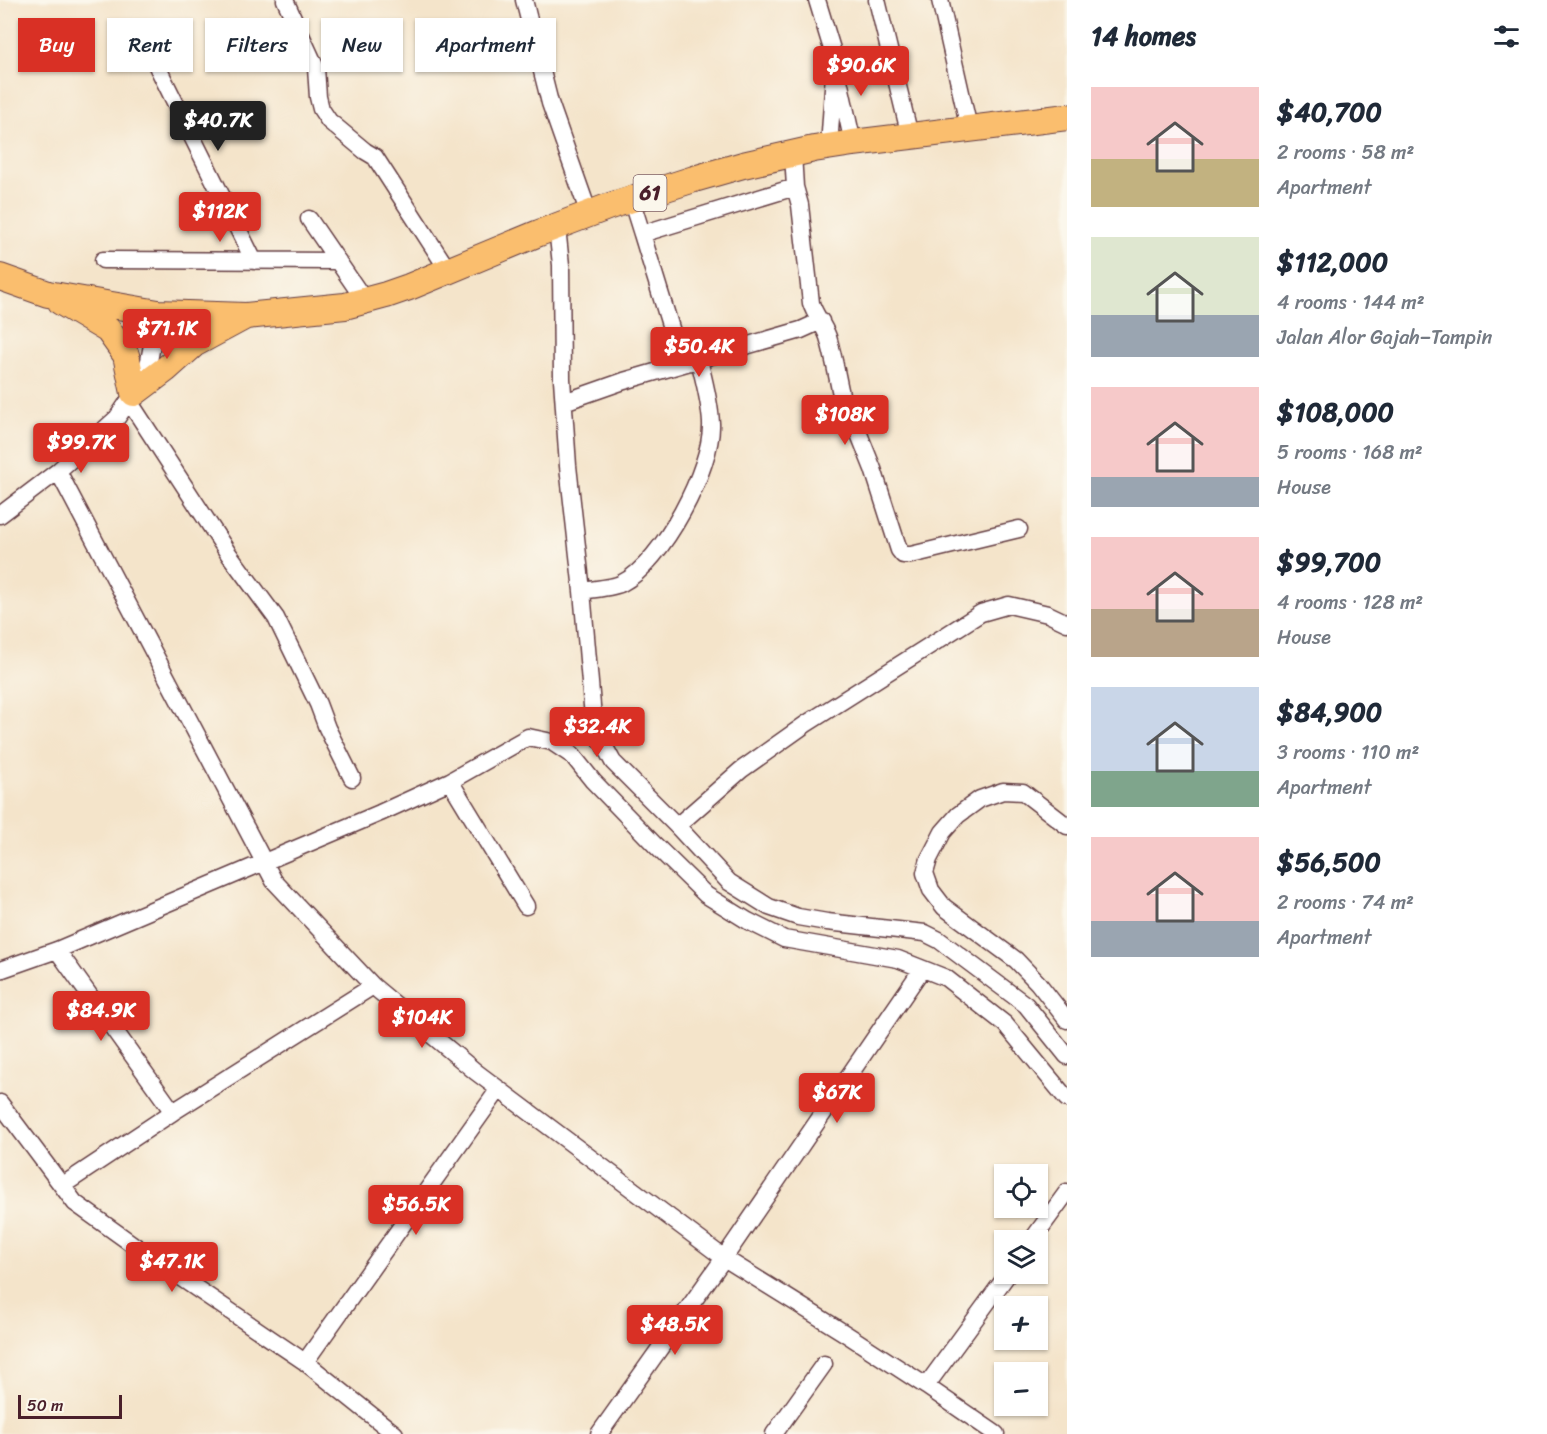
<!DOCTYPE html>
<html lang="en">
<head>
<meta charset="utf-8">
<style>
	body { margin:0; font-family:Sriracha,sans-serif; background:#f6f6f7; color:#1f2937; height:100vh; display:flex; flex-direction:column; font-size:22px; white-space:nowrap }
	* { box-sizing:border-box; margin:0 }
	p { font-size:20px; color:#747a83 }
	.icon { flex:none; width:33px; height:33px; fill:none; stroke:currentColor; stroke-width:2; stroke-linecap:round; stroke-linejoin:round }
	.map { position:relative; flex:1; overflow:hidden }
	.side { display:flex; flex-direction:column; background:#fff; width:480px }
	.side>* { flex:none }
	.guide { position:absolute; left:18px; top:18px; width:570px; height:54px; display:flex; gap:12px }
	.tools { position:absolute; left:994px; top:1164px; display:grid; gap:12px }
	.tools a { display:grid; place-items:center; width:54px; height:54px; border-radius:0px; background:#fff; box-shadow:0 2px 4px #0004; font-size:30px }
	.scale { position:absolute; left:18px; bottom:15px; width:104px; box-sizing:border-box; padding-left:6px; border:3px solid #4a1f2b; border-top:0; font-size:16px; line-height:21px; white-space:nowrap; color:#4a1f2b; -webkit-text-stroke:4px #fbf7ec; paint-order:stroke }
	.price { position:absolute; translate:-50% -51px; padding:0 14px; border-radius:6px; background:#d93025; color:#fff; font-size:20px; line-height:39px; filter:drop-shadow(0 2px 3px #0008) }
	.price::after { content:''; position:absolute; left:50%; top:36px; width:18px; height:14px; margin-left:-9px; background:inherit; clip-path:polygon(0 0,100% 0,50% 100%) }
	.price.on { background:#222; color:#fff }
	ul { padding:0; list-style:none }
	li { display:flex; align-items:center; gap:18px; height:150px; padding:0 24px }
	li span { display:grid; place-items:center; flex:none; width:168px; height:120px; border-radius:0px; color:#555 }
	li>.icon { margin-inline-start:auto }
	span .icon { width:72px; height:72px; fill:#fffc; stroke-width:1 }
	li b { font-size:26px }
	h2 { display:flex; justify-content:space-between; align-items:center; height:72px; padding:0 24px; font-size:26px }
	.chip { padding:0 21px; border-radius:0px; background:#fff; box-shadow:0 2px 4px #0004; font-size:21px; line-height:54px }
	.chip.on { background:#d93025; color:#fff }
	main { display:flex; flex:1; min-height:0 }
	.map>svg:first-child { display:block }
</style>
</head>
<body>
<main>
<div class="map">
<svg width="1067" height="1434" viewBox="0 0 1067 1434">
	<rect width="100%" height="100%" fill="#fbf7ec"/>
	<filter id="ink" filterUnits="userSpaceOnUse"><feTurbulence type="fractalNoise" baseFrequency=".0167" numOctaves="2"/><feDisplacementMap in="SourceGraphic" scale="12" xChannelSelector="R" yChannelSelector="G"/><feConvolveMatrix kernelMatrix="1 2 1 2 8 2 1 2 1" color-interpolation-filters="sRGB"/></filter>
	<filter id="wash" filterUnits="userSpaceOnUse"><feTurbulence type="fractalNoise" baseFrequency=".008" numOctaves="4" result="noise"/><feDisplacementMap in="SourceGraphic" scale="24" xChannelSelector="R" yChannelSelector="G"/><feGaussianBlur stdDeviation="1.35" result="paint"/><feColorMatrix in="noise" values="0 0 0 0 0 0 0 0 0 0 0 0 0 0 0 0 0 1.4 0 .05"/><feComposite in="paint" operator="in"/></filter>
	<g filter="url(#wash)">
		<rect width="100%" height="100%" fill="#f4e4ca"/>
	</g>
	<g filter="url(#ink)">
		<g fill="none" stroke-linecap="round" stroke-linejoin="round">
			<g stroke="#643d43" stroke-width="19">
				<path id="street" d="M285,0L316,68L318,97L321,109L329,121L365,151L375,157L448,270
					M524,0L550,103L589,214
					M817,0L835,59L829,147
					M877,0L910,136
					M940,0L969,128
					M153,58L254,261
					M839,80L853,143
					M795,187L800,205L811,303C815,316 824,325 828,337C835,360 838,384 844,407L847,414L853,419L873,469L899,550L903,555H911L1019,529
					M631,199L642,234L648,232L795,187L793,154
					M309,219L365,301
					M557,227L561,265L562,379L568,466L582,591L593,717L600,738L613,762L677,826L729,882L769,907L798,917L827,922L925,933L939,940L1026,1005L1067,1056
					M642,234L682,364
					M103,260L338,261
					M129,401L228,553L276,618L318,704L327,728L352,778
					M564,402L624,381L801,330L821,321
					M58,471L274,881L373,986L476,1072L724,1258L846,1334L926,1386L996,1434
					M0,515L58,471L117,418L134,393L144,375L149,361L158,313
					M582,591C592,589 614,588 622,583C662,563 713,467 711,423C710,402 704,380 699,360
					M450,781L526,906
					M677,826L741,770L806,724L981,613L1009,605L1048,614L1067,623
					M1067,826L1023,792L1003,791L980,799L958,815L943,832L929,859L925,873L931,890L944,907L1016,960L1038,983L1067,1020
					M57,950L173,1112
					M0,970L57,950L380,813L450,781L528,737L552,742L573,756L593,781L655,845L706,895L748,921L784,939L898,959L946,978L1005,1024L1067,1099
					M0,1103L75,1203L156,1261L305,1362L395,1434
					M63,1185L173,1112L373,986
					M1032,1240L1067,1192
					M305,1362L499,1089
					M926,1386L1008,1274
					M599,1434L724,1258L922,969
					M774,1434L824,1364"/>
			</g>
			<g stroke="#643d43" stroke-width="28">
				<path id="primary" d="M0,277L48,294L158,313L246,316L345,306L386,295L409,287L539,233L610,206L694,179L743,165L814,149L853,143L1067,117
					M61,302L108,330L126,355L134,393L166,369L194,344L246,316"/>
			</g>
			<use href="#street" stroke="#fff" stroke-width="16"/>
			<use href="#primary" stroke="#fabe6e" stroke-width="26"/>
		</g>
	</g>
	<g text-anchor="middle" dominant-baseline="central" stroke-width="6" stroke-linejoin="round" paint-order="stroke">
		<rect fill="#fbf7ec" stroke="#7f6065" stroke-width="1.5" x="633.5" y="175" width="33" height="36" rx="4.5"/>
		<g font-size="21" font-weight="bold" fill="#4a1f2b">
			<text x="650" y="193">61</text>
		</g>
	</g>
</svg>
<div class="tools">
<a><svg class="icon" aria-label="locate" viewBox="0 0 24 24"><circle cx="12" cy="12" r="6"/><path d="M12 2v4M12 18v4M2 12h4M18 12h4"/></svg></a>
<a><svg class="icon" aria-label="layers" viewBox="0 0 24 24"><path d="M12 4l9 5-9 5-9-5zM3 14l9 5 9-5"/></svg></a>
<a>+</a>
<a>−</a>
</div>
<div class="scale">50 m</div>
<b class="price" style="left:861px;top:97px">$90.6K</b>
<b class="price on" style="left:218px;top:152px">$40.7K</b>
<b class="price" style="left:220px;top:243px">$112K</b>
<b class="price" style="left:167px;top:360px">$71.1K</b>
<b class="price" style="left:699px;top:378px">$50.4K</b>
<b class="price" style="left:845px;top:446px">$108K</b>
<b class="price" style="left:81px;top:474px">$99.7K</b>
<b class="price" style="left:597px;top:758px">$32.4K</b>
<b class="price" style="left:101px;top:1042px">$84.9K</b>
<b class="price" style="left:422px;top:1049px">$104K</b>
<b class="price" style="left:837px;top:1124px">$67K</b>
<b class="price" style="left:416px;top:1236px">$56.5K</b>
<b class="price" style="left:172px;top:1293px">$47.1K</b>
<b class="price" style="left:675px;top:1356px">$48.5K</b>
<div class="guide">
<a class="chip on">Buy</a>
<a class="chip">Rent</a>
<a class="chip">Filters</a>
<a class="chip">New</a>
<a class="chip">Apartment</a>
</div>
</div>
<section class="side">
<h2>14 homes<svg class="icon" aria-label="filters" viewBox="0 0 24 24"><path d="M4 7h16M4 17h16"/><circle cx="9" cy="7" r="2"/><circle cx="15" cy="17" r="2"/></svg></h2>
<ul>
<li><span style="background:linear-gradient(#f6c9c9 60%,#c2b280 0)"><svg class="icon" aria-label="home" viewBox="0 0 24 24"><path d="M3 11l9-7 9 7M6 9v11h12V9"/></svg></span><div><b>$40,700</b><p>2 rooms · 58 m²</p><p>Apartment</p></div></li>
<li><span style="background:linear-gradient(#dfe7d0 65%,#9aa5b1 0)"><svg class="icon" aria-label="home" viewBox="0 0 24 24"><path d="M3 11l9-7 9 7M6 9v11h12V9"/></svg></span><div><b>$112,000</b><p>4 rooms · 144 m²</p><p>Jalan Alor Gajah–Tampin</p></div></li>
<li><span style="background:linear-gradient(#f6c9c9 75%,#9aa5b1 0)"><svg class="icon" aria-label="home" viewBox="0 0 24 24"><path d="M3 11l9-7 9 7M6 9v11h12V9"/></svg></span><div><b>$108,000</b><p>5 rooms · 168 m²</p><p>House</p></div></li>
<li><span style="background:linear-gradient(#f6c9c9 60%,#b9a48a 0)"><svg class="icon" aria-label="home" viewBox="0 0 24 24"><path d="M3 11l9-7 9 7M6 9v11h12V9"/></svg></span><div><b>$99,700</b><p>4 rooms · 128 m²</p><p>House</p></div></li>
<li><span style="background:linear-gradient(#c9d6e8 70%,#7fa58c 0)"><svg class="icon" aria-label="home" viewBox="0 0 24 24"><path d="M3 11l9-7 9 7M6 9v11h12V9"/></svg></span><div><b>$84,900</b><p>3 rooms · 110 m²</p><p>Apartment</p></div></li>
<li><span style="background:linear-gradient(#f6c9c9 70%,#9aa5b1 0)"><svg class="icon" aria-label="home" viewBox="0 0 24 24"><path d="M3 11l9-7 9 7M6 9v11h12V9"/></svg></span><div><b>$56,500</b><p>2 rooms · 74 m²</p><p>Apartment</p></div></li>
</ul>
</section>
</main>
</body>
</html>
